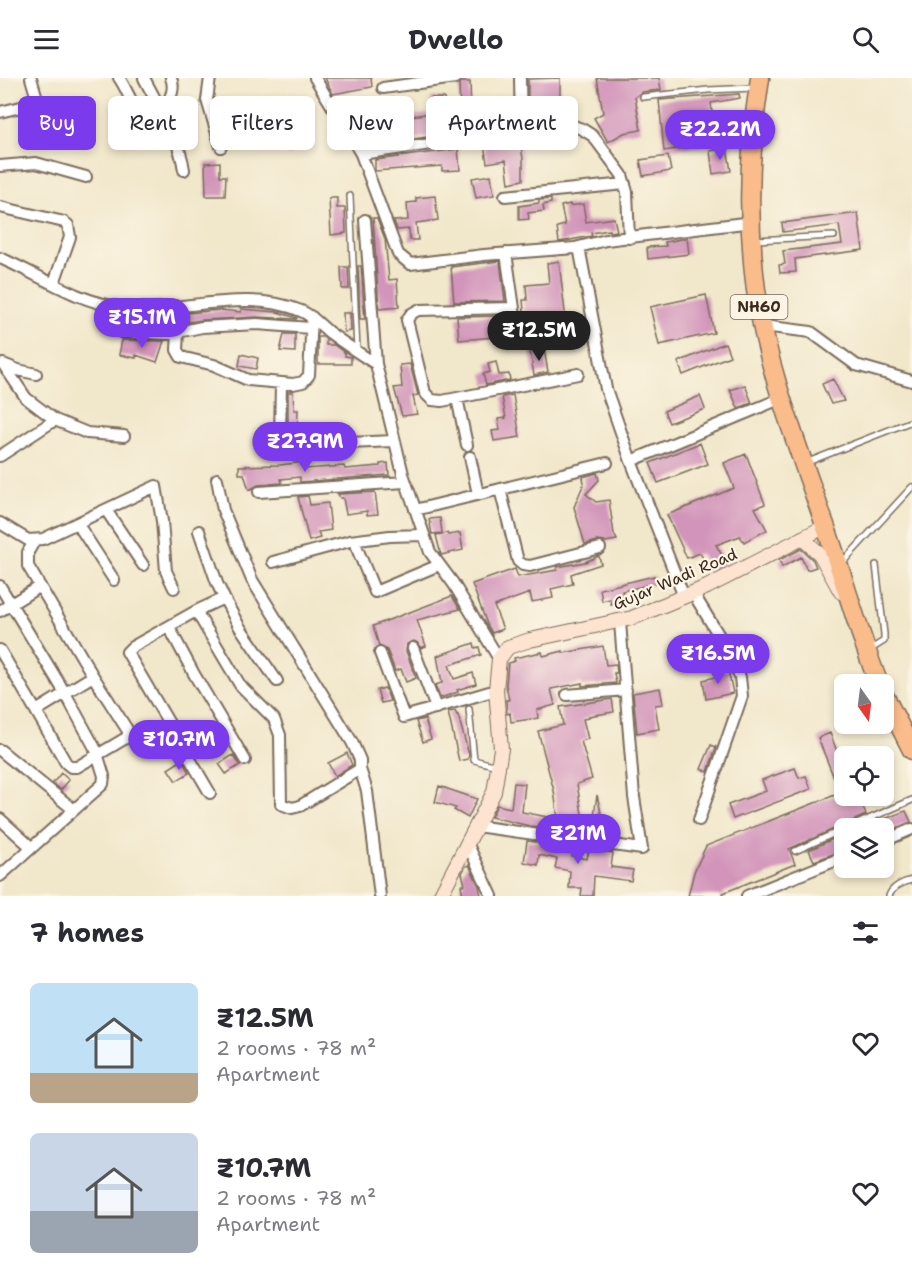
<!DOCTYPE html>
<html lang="en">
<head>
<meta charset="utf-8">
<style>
	body { margin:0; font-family:"Shantell Sans",sans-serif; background:#f2f2f3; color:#2b2b33; height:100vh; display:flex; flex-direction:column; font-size:22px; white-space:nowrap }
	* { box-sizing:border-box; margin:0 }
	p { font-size:20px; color:#7c7c81 }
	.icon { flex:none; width:33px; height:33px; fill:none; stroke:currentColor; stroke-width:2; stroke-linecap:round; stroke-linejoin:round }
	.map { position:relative; height:818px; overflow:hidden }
	.drawer { display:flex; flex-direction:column; background:#fff; flex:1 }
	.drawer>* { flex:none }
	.hud { position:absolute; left:18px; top:18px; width:600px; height:54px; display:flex; gap:12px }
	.needle { width:39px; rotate:166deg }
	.fabs { position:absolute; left:834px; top:596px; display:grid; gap:12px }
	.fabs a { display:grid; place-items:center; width:60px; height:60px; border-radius:9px; background:#fff; box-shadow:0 3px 9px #0003; font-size:30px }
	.price { position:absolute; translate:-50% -51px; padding:0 14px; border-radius:21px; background:#7c3aed; color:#fff; font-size:20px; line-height:39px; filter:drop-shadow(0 2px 3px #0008) }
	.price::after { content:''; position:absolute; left:50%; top:36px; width:18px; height:14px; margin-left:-9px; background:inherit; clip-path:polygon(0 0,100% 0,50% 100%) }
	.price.on { background:#222; color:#fff }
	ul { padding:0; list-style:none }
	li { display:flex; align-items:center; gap:18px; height:150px; padding:0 30px }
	li span { display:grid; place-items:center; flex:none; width:168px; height:120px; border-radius:9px; color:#555 }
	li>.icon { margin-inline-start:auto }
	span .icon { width:72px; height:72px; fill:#fffc; stroke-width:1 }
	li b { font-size:26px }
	h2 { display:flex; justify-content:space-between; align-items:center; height:72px; padding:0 30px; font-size:26px }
	.tag { padding:0 21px; border-radius:9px; background:#fff; box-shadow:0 3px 9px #0003; font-size:21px; line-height:54px }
	.tag.on { background:#7c3aed; color:#fff }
	header { display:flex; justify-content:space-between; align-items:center; height:78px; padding:0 30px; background:#fff; font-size:27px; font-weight:700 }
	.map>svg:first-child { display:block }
</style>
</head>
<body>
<header><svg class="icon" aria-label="menu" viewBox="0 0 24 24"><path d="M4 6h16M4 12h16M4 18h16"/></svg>Dwello<svg class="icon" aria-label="search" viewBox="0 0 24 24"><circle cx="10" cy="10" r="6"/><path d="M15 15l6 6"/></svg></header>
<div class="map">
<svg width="912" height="818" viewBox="0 0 912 818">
	<rect width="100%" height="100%" fill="#fcf5e5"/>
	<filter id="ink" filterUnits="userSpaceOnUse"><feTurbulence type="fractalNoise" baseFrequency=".0167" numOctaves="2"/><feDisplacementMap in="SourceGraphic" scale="12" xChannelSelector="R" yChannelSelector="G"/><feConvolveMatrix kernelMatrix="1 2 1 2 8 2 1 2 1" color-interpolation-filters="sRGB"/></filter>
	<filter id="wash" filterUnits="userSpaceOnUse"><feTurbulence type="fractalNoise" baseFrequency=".008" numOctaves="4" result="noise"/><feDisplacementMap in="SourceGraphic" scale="24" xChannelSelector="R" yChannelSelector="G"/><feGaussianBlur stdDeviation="1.35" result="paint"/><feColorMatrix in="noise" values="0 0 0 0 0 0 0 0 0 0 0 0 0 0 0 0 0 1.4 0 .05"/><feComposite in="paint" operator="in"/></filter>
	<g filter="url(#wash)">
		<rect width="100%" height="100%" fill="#f1e7cb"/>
		<g id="blocks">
			<path fill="#d294ba" d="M325,0H371L372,9L333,16Z
				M560,0V16L556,32H565V40L528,45V1Z
				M597,0H659L661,12L642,14L635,19L641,52L624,55L608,64L594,40L603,35Z
				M461,4H470L471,34L477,33L478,36L500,34L501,48L373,67V65H368L367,42L375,41V21H398V40L432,35L431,20H444L446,39L460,38L459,6Z
				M739,16L740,20L711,25L714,52L702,53L704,67L664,73L659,22Z
				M301,18L310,34L288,46L299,67L289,72L278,52L272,56L262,39Z
				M520,61L523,81V102L509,105L506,82L487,85L484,66Z
				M727,70L731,93L713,96L710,73Z
				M458,71L460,92L442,93V88L375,93V82Z
				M668,78L671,93L643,98L640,82Z
				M220,84V98H226L225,118H206L205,85Z
				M491,97L494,117L476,120L472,100Z
				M435,118L438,142L416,145L418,162H410L409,151L397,152L394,143L408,142L407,125L416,124V120Z
				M329,120H337V130H345L346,155L331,157Z
				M551,121V125L543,127L544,133L528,135L529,141L519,142V128L539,125V122Z
				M570,126V128L583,126L586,144L614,140L617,153L609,154V152L591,155L592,158L559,164L557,149L565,147L561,128Z
				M858,135L863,172L795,181L796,194L780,195L779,187L785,186L783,173L842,166L839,147L783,154L782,145Z
				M373,140H377L385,161L389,202L397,201L399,229L379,231Z
				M687,160L689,176L648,181L647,169L666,168L665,164Z
				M500,183L505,223L454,224L451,189Z
				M559,183L567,252L576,251L578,267L545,270L543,253L526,255L523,222H527L526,207L549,205L547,185Z
				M358,188H361L365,241H360Z
				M341,189H348L349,211H342Z
				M706,217L714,255L659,267L650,229Z
				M241,231L277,234L297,240L296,241L257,239L202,242L188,244V235L220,232L241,234Z
				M343,235H350L351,253L344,254Z
				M116,236L132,237L131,247L114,245Z
				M506,238L508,258L459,262L457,239Z
				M284,256H295V274L280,273Z
				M318,259H323L326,261V267H334L345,275V278L351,279V286H318Z
				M122,262L163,263H164L157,284L136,277V280L119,277Z
				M725,265L730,278L683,297L678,284Z
				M544,271L548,294L534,297L530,273Z
				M241,276L258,280L256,291L239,288Z
				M496,284L499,297L509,296L510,302L486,307L483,296L490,294L488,286Z
				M410,286L418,317L413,318L417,336L402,338L394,310L402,309L400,287Z
				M833,301L844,323L831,326L822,306Z
				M745,307L752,325L738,330L730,312Z
				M288,314H293L294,332H298L297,353H288Z
				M513,317L520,359L494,363L492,353L500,352L498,341L506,340L502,319Z
				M700,318L705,331L669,345L664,333Z
				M700,365L708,386L658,405L650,385Z
				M746,376L765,426L755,430L767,452L744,464L740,458L716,467L727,486L711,495L700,475L687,480L667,437L734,410L724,385Z
				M304,384L305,391L344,388L345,391L380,388V386L388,385L389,397L300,404V399L281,401L282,405L258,407L249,412L244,396H239V388L280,387Z
				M597,395L599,402L586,416L596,424L609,422L614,456L617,462L605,464L598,463L585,466L574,429L584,405L583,399Z
				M375,414L378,436L367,437V433L346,436L343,420H340L338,416Z
				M308,418L310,427L328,425L331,452L318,454L320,460L309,463L298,419Z
				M440,440L442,455L432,456L429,441Z
				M447,455L448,457L460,455L463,472L441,477L436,457Z
				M801,471L813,482L816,489L807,492L801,479L782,489L779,482Z
				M599,478L601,486L571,496L573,506L551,511L553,520L532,524L530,515L494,528L503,551L492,555L487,546L472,506L515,491L518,499L557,492V489L585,484Z
				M654,498L656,505L622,513L625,523L611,526L610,521L602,523L600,511Z
				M452,518L460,531L417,542L426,568L421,570L418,565L414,563L407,566L406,573L416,600L406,604L401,591L395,593L387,572L379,568L373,548Z
				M474,565L475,570L479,569L481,577L449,587L454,601L473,595L476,606L457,612L458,614L440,620L435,607L442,605L437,578Z
				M603,568L606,587L616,586L617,595H614L616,605L582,608V605L551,611L555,627L537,632L538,640L511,644L510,635L507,636L506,622H509L506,607L508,585L515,583L514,580L542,574L543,578L563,573V575Z
				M728,592L733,615L706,621L703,602L716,599L715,595Z
				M385,610L390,623L381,625L377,612Z
				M660,610L663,626L655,627L659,651L637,655L633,615Z
				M612,621L614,634L589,638V640L583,641L588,661L581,663L592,701L577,706L582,736L578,755L530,748L491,739L497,727L511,730L514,705L525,706L522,734L558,741L554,713L538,653L563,647L560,629Z
				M455,633L457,637H458L469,677L468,681L459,683L448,634Z
				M425,641L431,661L423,664L416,643Z
				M195,646L200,656L188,663L183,654Z
				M830,655L844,692V717H859L866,737L789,771L795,786L723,815L724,818H688L694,794L706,768L840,715L818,660Z
				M711,667L716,669L708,694L701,691Z
				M347,675L352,687L335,698L328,685Z
				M233,677L240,687L226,696L219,686Z
				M182,682L189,695L176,703L168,691Z
				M795,690L799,700L806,698L811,711L733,741L728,727L766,713L762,702Z
				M61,695L69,702L61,712L53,705Z
				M439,708L477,721L468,740L454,732L456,730L435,724Z
				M597,717L604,749L592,751Z
				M906,733L911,744L884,755V750H860Z
				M844,756V772L814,783L809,772Z
				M527,763L574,769L572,778L587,781L589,771L613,775L611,789L633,792L631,803L594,798L593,818H581L582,810H569L570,793L555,790L557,781L539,777L538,787L524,784Z
				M469,787L479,808L481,818H463L461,807H465L462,795L466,788Z"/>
		</g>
	</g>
	<g filter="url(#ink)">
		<use href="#blocks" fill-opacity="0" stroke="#7b6c5b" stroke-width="1.5"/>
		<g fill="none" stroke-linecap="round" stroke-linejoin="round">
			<g stroke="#7b6c5b" stroke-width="8">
				<path id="lane" d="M643,19L708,12L754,10
					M350,118L357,272
					M754,162L834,158
					M808,384L912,343
					M842,485L912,409
					M871,571L884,563V556L876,487
					M469,631L474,682L497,688
					M848,750L912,722
					M795,773L844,751
					M889,818C892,809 903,804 912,802"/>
			</g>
			<g stroke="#7b6c5b" stroke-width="14">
				<path id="street" d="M119,0C127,10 131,29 142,35C157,44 179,18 171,0
					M144,0C158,28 180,61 184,92
					M210,0L207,22L221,69
					M315,0L361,76L398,176L410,186L484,177L575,170L606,162L752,144
					M520,0L521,53
					M383,10L455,0
					M0,34L25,28L35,22L36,17L31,0
					M361,76L521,53L571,47L582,51L593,58L622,97L627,114L629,160
					M0,88L36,85L86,99
					M505,118L625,106
					M0,129L64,144L68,147L70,159L54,205
					M365,142L376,286L403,396L430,474L453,505L499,581
					M579,169L606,311L631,383L684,519
					M506,175L519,265
					M0,180C38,196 78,224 119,229C179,237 242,209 301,233C313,238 320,247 330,255C345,266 360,276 376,286
					M514,230L418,232L411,236L407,242L425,315L432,322L442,323L578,296
					M763,248L811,254L856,287L912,303
					M121,254L168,256L202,249L257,246L310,250
					M178,254L177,272L181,279L214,287L248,302L293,306L303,304L309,297L312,239
					M3,286L26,320L55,342L87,355L124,358
					M3,286L18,292L36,296
					M457,320L467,367
					M280,360L281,305
					M283,368L393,363
					M0,378L55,342
					M470,379L478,416
					M631,383L782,320
					M217,401L223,432L252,502L352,664L360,682V691
					M500,411L518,483L523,487L530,488L600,470
					M259,414L405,404
					M106,432L143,487
					M415,432L607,385
					M0,445L28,462L43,461L156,408L162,443L166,493L174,510
					M77,445L114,502
					M354,463L375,514L439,487
					M273,484L350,463L390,458L424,457
					M0,508L65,615L96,672L104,698L103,706L0,798
					M693,515L732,579L740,599L742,618L699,742
					M224,520L239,548L277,603
					M0,533L40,508
					M196,533L224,520L217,505L199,453
					M169,549L194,596L245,682
					M413,570L436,630
					M0,572L36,633L93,598L28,488V474L35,462
					M380,575L404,639L496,612
					M567,617L626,612
					M36,633L66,685L71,689H77L126,660L128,657V653L93,598
					M0,672L73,731
					M210,715L127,574L132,569L196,533L240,607L274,641L280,657L281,726L292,730L300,728L360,691L367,713L380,818
					M0,741L31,769
					M476,748L642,771L634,719L620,544
					M884,763L912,751
					M467,765L492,818
					M747,818L844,779"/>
			</g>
			<g stroke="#7b6c5b" stroke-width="16">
				<path id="secondary" d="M802,460L820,476L841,514
					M440,818L494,714L501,671L496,612L499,581L508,569L530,562L632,540L707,509L826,448"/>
			</g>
			<g stroke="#7b6c5b" stroke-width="21">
				<path id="highway" d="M760,0C749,69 747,143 756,212C767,293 799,371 825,447C844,500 858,554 879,606
					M884,617L912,672"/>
			</g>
			<use href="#lane" stroke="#fff" stroke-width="5"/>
			<use href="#street" stroke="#fff" stroke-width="10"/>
			<use href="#secondary" stroke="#fde4d1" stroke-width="14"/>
			<use href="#highway" stroke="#fabc8b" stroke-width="18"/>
		</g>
	</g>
	<g text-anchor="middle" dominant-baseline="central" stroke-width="4.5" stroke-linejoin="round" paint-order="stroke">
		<rect fill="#fcf5e5" stroke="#75675a" stroke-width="1.5" x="730.5" y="217" width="57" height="24" rx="4.5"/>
		<g font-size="15" font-weight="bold" fill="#3b2a1e">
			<text x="759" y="229">NH60</text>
		</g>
		<g font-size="16" fill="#3b2a1e" stroke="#fcf5e5">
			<text transform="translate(675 501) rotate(-23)">Gujar Wadi Road</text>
		</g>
	</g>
</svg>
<div class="fabs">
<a><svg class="needle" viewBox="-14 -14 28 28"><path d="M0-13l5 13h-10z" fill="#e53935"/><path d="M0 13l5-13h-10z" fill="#7c7c81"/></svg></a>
<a><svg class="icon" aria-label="locate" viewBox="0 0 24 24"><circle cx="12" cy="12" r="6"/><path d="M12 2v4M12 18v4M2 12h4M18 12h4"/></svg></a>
<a><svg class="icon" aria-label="layers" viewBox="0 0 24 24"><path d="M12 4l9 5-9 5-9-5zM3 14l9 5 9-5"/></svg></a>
</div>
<b class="price" style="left:720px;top:83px">₹22.2M</b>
<b class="price" style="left:142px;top:271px">₹15.1M</b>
<b class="price on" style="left:539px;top:284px">₹12.5M</b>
<b class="price" style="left:305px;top:395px">₹27.9M</b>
<b class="price" style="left:718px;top:607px">₹16.5M</b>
<b class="price" style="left:179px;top:693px">₹10.7M</b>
<b class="price" style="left:578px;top:787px">₹21M</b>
<div class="hud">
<a class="tag on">Buy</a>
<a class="tag">Rent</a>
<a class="tag">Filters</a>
<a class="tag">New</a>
<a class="tag">Apartment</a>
</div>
</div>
<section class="drawer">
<h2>7 homes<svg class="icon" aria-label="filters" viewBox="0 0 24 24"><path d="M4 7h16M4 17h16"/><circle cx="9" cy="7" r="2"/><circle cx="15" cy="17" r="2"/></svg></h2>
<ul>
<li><span style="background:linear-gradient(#bfe0f5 75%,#b9a48a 0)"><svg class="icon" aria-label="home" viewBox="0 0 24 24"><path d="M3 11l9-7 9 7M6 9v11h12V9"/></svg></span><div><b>₹12.5M</b><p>2 rooms · 78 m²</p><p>Apartment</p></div><svg class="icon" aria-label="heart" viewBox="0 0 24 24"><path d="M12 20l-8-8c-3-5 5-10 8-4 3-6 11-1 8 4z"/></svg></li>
<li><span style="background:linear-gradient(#c9d6e8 65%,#9aa5b1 0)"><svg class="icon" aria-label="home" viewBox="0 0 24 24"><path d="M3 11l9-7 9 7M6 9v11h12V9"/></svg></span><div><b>₹10.7M</b><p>2 rooms · 78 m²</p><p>Apartment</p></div><svg class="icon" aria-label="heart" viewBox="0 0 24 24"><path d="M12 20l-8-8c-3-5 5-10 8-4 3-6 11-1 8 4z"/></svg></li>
</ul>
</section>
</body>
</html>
